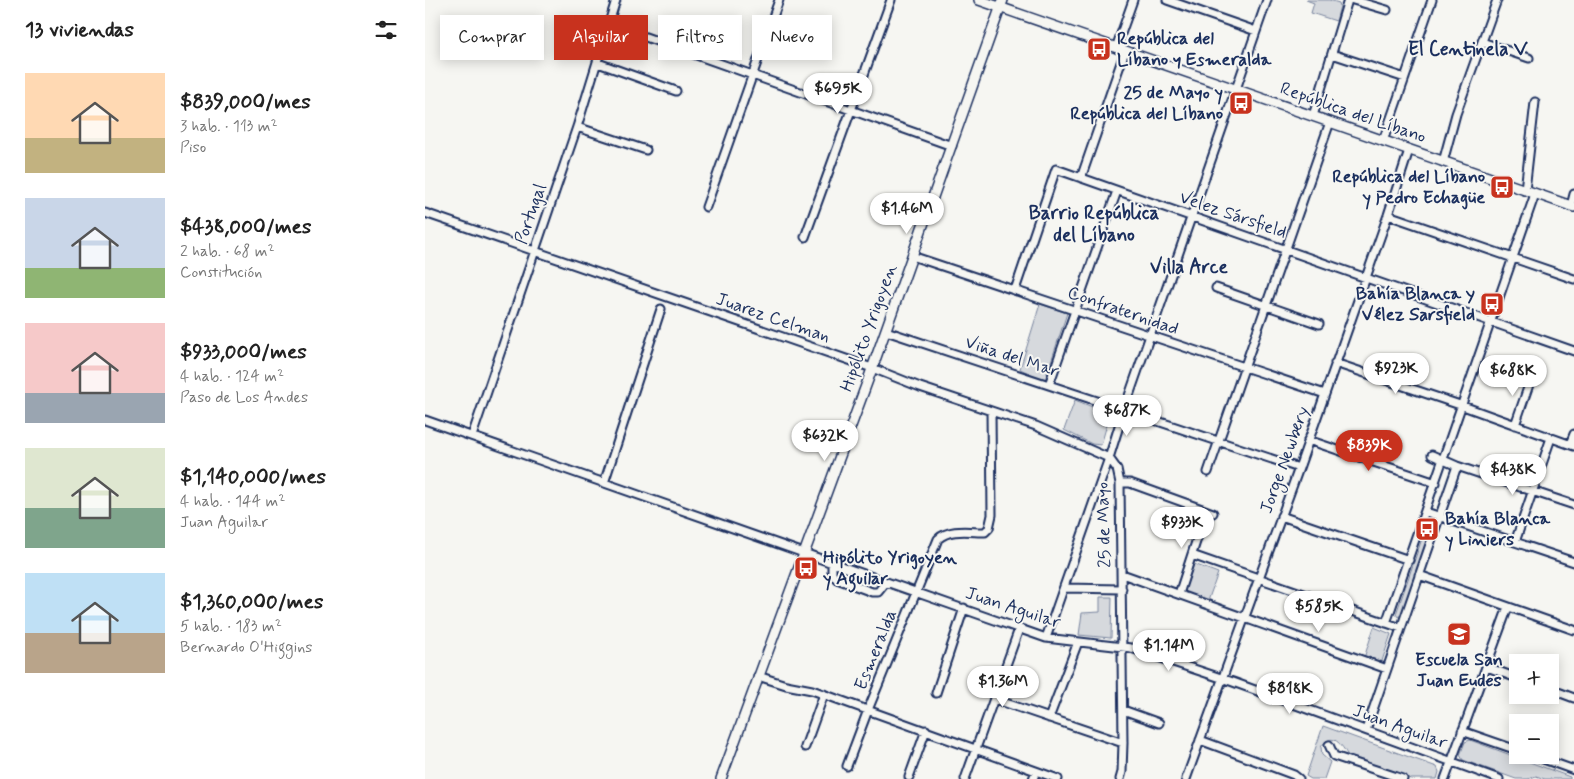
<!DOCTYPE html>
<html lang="es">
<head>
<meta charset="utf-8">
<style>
	body { margin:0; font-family:Mynerve,sans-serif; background:#f6f6f6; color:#222; height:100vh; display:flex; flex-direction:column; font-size:19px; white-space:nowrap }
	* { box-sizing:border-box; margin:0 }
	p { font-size:16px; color:#767676 }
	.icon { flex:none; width:28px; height:28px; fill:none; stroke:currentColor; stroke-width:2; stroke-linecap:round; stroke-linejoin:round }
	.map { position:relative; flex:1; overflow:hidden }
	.sheet { display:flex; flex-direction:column; background:#fff; width:425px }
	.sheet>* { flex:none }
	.top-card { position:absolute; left:15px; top:15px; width:475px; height:45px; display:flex; gap:10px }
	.tools { position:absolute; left:1084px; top:654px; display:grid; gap:10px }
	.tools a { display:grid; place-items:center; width:50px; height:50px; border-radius:0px; background:#fff; box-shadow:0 2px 12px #0003; font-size:25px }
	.price { position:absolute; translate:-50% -42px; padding:0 11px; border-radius:18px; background:#fff; color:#222; font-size:16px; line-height:32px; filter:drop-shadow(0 1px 2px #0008) }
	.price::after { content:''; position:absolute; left:50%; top:30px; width:15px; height:11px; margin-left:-8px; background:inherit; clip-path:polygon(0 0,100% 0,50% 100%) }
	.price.selected { background:#c8321e; color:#fff }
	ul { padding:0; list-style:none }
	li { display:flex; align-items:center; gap:15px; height:125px; padding:0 25px }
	li span { display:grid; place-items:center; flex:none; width:140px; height:100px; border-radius:0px; color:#555 }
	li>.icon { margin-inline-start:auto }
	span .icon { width:60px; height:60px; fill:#fffc; stroke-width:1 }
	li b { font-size:21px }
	h2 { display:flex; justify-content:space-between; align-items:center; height:60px; padding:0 25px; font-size:21px }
	.chip { padding:0 18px; border-radius:0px; background:#fff; box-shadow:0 2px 12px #0003; font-size:18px; line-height:45px }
	.chip.selected { background:#c8321e; color:#fff }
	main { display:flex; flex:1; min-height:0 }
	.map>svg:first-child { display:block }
</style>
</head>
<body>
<main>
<section class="sheet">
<h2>13 viviendas<svg class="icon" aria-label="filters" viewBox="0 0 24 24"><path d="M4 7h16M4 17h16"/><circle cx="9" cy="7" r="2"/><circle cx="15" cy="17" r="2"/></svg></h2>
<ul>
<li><span style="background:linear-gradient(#ffd9b3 65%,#c2b280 0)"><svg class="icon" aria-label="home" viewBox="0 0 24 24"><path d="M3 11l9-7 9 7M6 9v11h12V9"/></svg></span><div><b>$839,000/mes</b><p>3 hab. · 113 m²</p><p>Piso</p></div></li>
<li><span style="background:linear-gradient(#c9d6e8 70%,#8fb573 0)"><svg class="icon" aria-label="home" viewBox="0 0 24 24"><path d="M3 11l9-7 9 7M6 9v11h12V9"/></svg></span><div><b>$438,000/mes</b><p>2 hab. · 68 m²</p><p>Constitución</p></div></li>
<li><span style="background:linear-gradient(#f6c9c9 70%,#9aa5b1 0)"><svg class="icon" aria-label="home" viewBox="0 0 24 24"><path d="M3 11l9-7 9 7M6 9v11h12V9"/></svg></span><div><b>$933,000/mes</b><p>4 hab. · 124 m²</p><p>Paso de Los Andes</p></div></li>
<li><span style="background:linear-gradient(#dfe7d0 60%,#7fa58c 0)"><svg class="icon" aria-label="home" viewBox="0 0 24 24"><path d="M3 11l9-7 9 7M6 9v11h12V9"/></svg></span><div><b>$1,140,000/mes</b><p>4 hab. · 144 m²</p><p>Juan Aguilar</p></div></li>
<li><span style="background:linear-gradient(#bfe0f5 60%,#b9a48a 0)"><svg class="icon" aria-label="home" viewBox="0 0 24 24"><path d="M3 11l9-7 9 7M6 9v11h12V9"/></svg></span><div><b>$1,360,000/mes</b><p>5 hab. · 183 m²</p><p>Bernardo O'Higgins</p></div></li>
</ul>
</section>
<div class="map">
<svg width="1149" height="779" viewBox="0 0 1149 779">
	<rect width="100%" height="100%" fill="#f6f6f2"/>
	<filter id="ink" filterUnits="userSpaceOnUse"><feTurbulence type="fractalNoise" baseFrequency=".02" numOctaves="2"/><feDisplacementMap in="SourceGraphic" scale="10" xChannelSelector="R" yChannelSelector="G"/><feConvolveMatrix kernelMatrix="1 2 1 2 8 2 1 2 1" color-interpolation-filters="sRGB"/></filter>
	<g filter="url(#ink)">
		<path fill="#d6d9dd" stroke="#78849e" d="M881,0H904L914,3L915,6L911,21L886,13L889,3Z
			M615,304L642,313L620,380L595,369Z
			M650,400L685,414L676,445L667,444L639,430Z
			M1004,525H1006L1008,529L977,615L973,617L971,614L1001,527Z
			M769,564L793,573L783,601L759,592Z
			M675,597H687L686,638L654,635L657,613L675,612Z
			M949,627L966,634L956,664L939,658Z
			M898,726L1012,767L1014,772L1012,779H986L923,756C917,745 907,730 896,747L897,755L905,762L899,779H886L881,776Z
			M1045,740L1145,777V779H1120L1111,776L1103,779H1091L1038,760L1035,755L1040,742Z"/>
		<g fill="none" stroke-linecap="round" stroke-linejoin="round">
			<g stroke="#1b2f5e" stroke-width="11">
				<path id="minor" d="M742,0L831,31
					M928,0L962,10
					M184,24L527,146
					M1057,42L1104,58
					M691,48L708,0
					M907,54L980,78
					M173,63L251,91
					M888,116L923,0
					M152,127L221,150
					M958,141L1007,0
					M1018,162L1031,114L1072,0
					M656,178L700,51
					M1100,190L1110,102
					M1146,206L1149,194
					M281,207L354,0
					M0,213L447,368L495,387L611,426L684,458
					M963,215L1149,279
					M380,237L466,0
					M487,256L900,394
					M791,288L894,324
					M590,290L631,169L1149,351
					M461,331L874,468
					M910,363L1038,406L1149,446
					M624,385L692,191
					M0,420L621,638L706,648L808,682L1074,779
					M1090,425L1107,376
					M47,436L152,127L191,0
					M883,440L1011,483
					M1145,444L1149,434
					M1007,455L1032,466L1149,505
					M684,458L692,469L695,483L698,743L697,772L695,779
					M783,472L905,122
					M179,483L236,309
					M695,483H705L788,513
					M1001,512L1149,562
					M856,516L984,560
					M1090,542L1126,438
					M767,555L976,628
					M407,563V574L412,579L447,592H453L461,582
					M697,574L962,669
					M994,575L1149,630
					M639,588L697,589
					M754,594L781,511
					M961,623L1110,194
					M621,638L684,458L699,410L842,0
					M1062,667L1092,678
					M333,676L361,685L387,690L633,779
					M1125,689L1149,698
					M511,693L539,608
					M569,699L698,743
					M698,710L734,723
					M624,718L653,642
					M941,730L1032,466
					M1037,731L1092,750
					M775,740L869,775L874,779
					M904,745L909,756L978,779
					M380,747L399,694
					M1107,755L1149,770
					M422,766L443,710L513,539C525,528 544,532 560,532L564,528L567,515L566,411
					M484,777L501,730
					M540,779L594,629
					M608,779L611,771
					M761,779L874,468L963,215L984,150
					M1020,779L1083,607"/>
			</g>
			<g stroke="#1b2f5e" stroke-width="12">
				<path id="major" d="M554,0L1149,207
					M296,779L443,380L578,0"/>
			</g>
			<use href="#minor" stroke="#f6f6f2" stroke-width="7"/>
			<use href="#major" stroke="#f6f6f2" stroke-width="9"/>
		</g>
	</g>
	<defs>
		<g id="bus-square" transform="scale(1.25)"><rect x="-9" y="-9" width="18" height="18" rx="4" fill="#c8321e" stroke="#f6f6f2"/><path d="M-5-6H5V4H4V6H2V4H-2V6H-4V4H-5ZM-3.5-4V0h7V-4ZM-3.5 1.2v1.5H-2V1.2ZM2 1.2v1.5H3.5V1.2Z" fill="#fff"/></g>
		<g id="school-square" transform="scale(1.25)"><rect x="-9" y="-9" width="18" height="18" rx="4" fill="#c8321e" stroke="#f6f6f2"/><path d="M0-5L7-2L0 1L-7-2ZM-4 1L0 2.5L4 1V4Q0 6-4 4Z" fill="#fff"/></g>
	</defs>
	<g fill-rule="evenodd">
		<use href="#bus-square" x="674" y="49"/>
		<use href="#bus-square" x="816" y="103"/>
		<use href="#bus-square" x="1077" y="187"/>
		<use href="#bus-square" x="1067" y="304"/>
		<use href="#bus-square" x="1002" y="529"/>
		<use href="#bus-square" x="381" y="568"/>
		<use href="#school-square" x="1034" y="634"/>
	</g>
	<g text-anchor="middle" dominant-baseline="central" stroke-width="4" stroke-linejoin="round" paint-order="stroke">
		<g font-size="18" font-weight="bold" fill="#1b2f5e" stroke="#f6f6f2" text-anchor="start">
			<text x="692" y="39">República del<tspan x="692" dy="21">Líbano y Esmeralda</tspan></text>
			<text x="798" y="93" text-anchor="end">25 de Mayo y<tspan x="798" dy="21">República del Líbano</tspan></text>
			<text x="1060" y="177" text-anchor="end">República del Líbano<tspan x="1060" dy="21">y Pedro Echagüe</tspan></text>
			<text x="1050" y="294" text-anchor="end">Bahía Blanca y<tspan x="1050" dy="21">Vélez Sarsfield</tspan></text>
			<text x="1020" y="519">Bahía Blanca<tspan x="1020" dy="21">y Liniers</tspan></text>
			<text x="398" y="558">Hipólito Yrigoyen<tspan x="398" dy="21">y Aguilar</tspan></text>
			<text x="1034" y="660" text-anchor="middle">Escuela San<tspan x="1034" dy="21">Juan Eudes</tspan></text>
		</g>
		<g font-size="18" fill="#1b2f5e" stroke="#f6f6f2">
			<text transform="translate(928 113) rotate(19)">República del Líbano</text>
			<text transform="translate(106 214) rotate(-71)">Portugal</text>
			<text transform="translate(808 215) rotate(19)">Velez Sársfield</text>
			<text transform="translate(698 311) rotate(19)">Confraternidad</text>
			<text transform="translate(348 318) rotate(19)">Juarez Celman</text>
			<text transform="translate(444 328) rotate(-70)">Hipólito Yrigoyen</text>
			<text transform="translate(587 357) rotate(18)">Viña del Mar</text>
			<text transform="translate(860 460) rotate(-70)">Jorge Newbery</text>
			<text transform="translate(679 525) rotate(-92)">25 de Mayo</text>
			<text transform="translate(588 608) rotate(18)">Juan Aguilar</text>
			<text transform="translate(451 650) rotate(-68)">Esmeralda</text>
			<text transform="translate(975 727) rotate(20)">Juan Aguilar</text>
		</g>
		<g font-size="19" font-weight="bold" fill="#1b2f5e" stroke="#f6f6f2">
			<text x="1043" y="49">El Centinela V</text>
			<text x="669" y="213">Barrio República<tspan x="669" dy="22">del Líbano</tspan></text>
			<text x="764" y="267">Villa Arce</text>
		</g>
	</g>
</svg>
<div class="tools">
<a>+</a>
<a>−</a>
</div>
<b class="price" style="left:413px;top:115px">$695K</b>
<b class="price" style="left:482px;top:235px">$1.46M</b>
<b class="price" style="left:971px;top:395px">$923K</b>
<b class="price" style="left:1088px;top:397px">$688K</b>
<b class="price" style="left:702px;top:437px">$687K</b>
<b class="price" style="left:400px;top:462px">$632K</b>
<b class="price selected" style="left:944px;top:472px">$839K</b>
<b class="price" style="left:1088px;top:496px">$438K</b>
<b class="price" style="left:757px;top:549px">$933K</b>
<b class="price" style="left:894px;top:633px">$585K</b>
<b class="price" style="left:744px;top:672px">$1.14M</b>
<b class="price" style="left:578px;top:708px">$1.36M</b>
<b class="price" style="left:865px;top:715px">$818K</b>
<div class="top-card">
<a class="chip">Comprar</a>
<a class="chip selected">Alquilar</a>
<a class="chip">Filtros</a>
<a class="chip">Nuevo</a>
</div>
</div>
</main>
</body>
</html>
